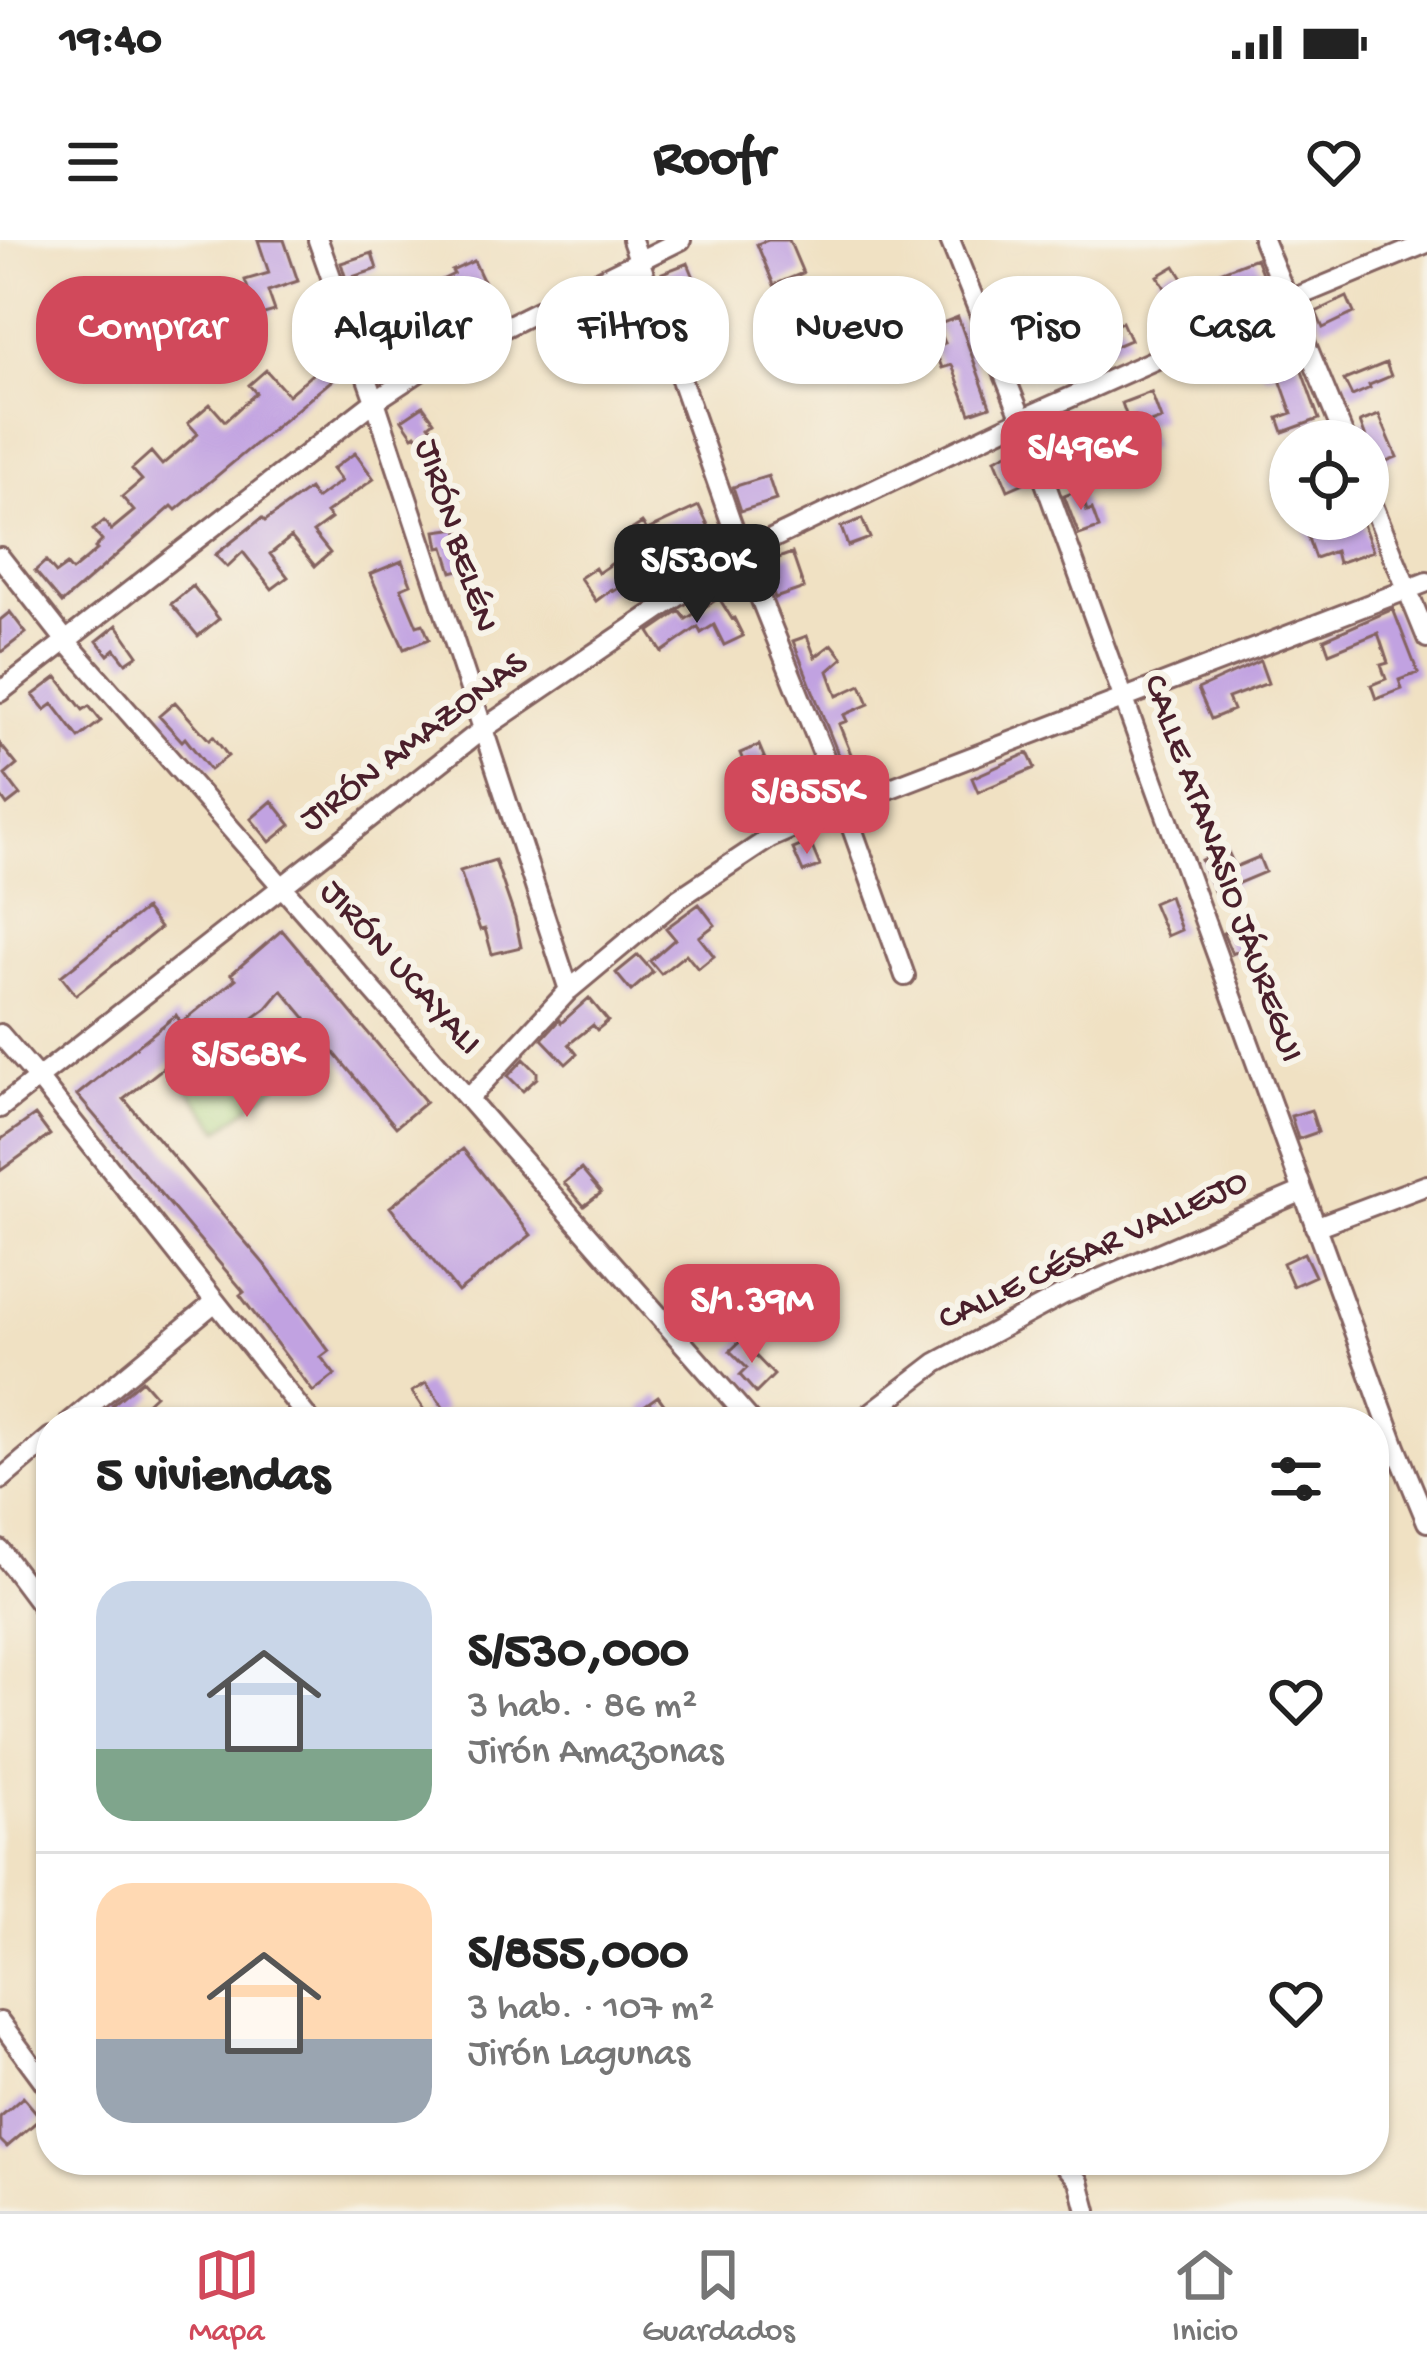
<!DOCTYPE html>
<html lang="es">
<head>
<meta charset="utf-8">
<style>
	body { margin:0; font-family:"Gochi Hand",sans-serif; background:#f6f6f6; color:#222; height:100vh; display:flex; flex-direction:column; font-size:45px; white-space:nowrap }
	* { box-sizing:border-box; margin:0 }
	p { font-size:39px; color:#767676 }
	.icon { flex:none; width:66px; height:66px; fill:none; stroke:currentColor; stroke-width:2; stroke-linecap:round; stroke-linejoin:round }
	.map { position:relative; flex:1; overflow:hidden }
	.side { position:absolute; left:36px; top:1167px; width:1353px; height:768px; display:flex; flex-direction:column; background:#fff; border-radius:48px; box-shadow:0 3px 9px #0004 }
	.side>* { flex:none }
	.guide { position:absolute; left:36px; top:36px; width:1356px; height:108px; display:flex; gap:24px }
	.tools { position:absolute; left:1269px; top:180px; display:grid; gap:24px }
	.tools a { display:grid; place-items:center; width:120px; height:120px; border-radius:50%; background:#fff; box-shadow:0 3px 9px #0004; font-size:60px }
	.price { position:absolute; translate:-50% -102px; padding:0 27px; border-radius:24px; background:#d1495b; color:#fff; font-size:39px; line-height:78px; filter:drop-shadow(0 3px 6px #0008) }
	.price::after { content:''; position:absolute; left:50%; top:72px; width:36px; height:27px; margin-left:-18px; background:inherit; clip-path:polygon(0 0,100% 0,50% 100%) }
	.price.on { background:#222; color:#fff }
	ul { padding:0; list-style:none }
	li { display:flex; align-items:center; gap:36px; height:300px; padding:0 60px }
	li+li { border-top:3px solid #e0e0e0 }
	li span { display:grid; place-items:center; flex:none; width:336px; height:240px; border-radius:36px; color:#555 }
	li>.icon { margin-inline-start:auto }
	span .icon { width:144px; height:144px; fill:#fffc; stroke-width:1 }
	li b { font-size:51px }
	h2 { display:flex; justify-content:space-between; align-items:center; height:144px; padding:0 60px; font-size:51px }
	.pill { padding:0 42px; border-radius:48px; background:#fff; box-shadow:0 3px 9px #0004; font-size:42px; line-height:108px }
	.pill.on { background:#d1495b; color:#fff }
	.status { display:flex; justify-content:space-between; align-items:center; height:84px; padding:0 60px; background:#fff; direction:ltr }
	.status svg { height:33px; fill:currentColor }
	header { display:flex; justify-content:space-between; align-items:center; height:156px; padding:0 60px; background:#fff; font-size:54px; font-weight:700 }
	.menu { display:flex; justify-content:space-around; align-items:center; height:168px; border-top:3px solid #e0e0e0; background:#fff; font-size:33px; color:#767676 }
	.menu a { display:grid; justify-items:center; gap:6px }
	.menu .on { color:#d1495b }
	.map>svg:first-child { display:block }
</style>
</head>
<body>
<div class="status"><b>19:40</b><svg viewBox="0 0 49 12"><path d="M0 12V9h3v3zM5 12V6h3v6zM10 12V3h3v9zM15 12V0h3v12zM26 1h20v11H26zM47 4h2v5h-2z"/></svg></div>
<header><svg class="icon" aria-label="menu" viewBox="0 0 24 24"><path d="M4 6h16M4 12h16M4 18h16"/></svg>Roofr<svg class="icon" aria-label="heart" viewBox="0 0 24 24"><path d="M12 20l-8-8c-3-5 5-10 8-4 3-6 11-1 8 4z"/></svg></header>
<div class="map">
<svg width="1427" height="1971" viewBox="0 0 1427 1971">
	<rect width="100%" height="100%" fill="#f7f3e8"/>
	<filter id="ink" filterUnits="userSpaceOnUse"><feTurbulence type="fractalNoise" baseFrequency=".00833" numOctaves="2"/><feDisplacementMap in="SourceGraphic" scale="24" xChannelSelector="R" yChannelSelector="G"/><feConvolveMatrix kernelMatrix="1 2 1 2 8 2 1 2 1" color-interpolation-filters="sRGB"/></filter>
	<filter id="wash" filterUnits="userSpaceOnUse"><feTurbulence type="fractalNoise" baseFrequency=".004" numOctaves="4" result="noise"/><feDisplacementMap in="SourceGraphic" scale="48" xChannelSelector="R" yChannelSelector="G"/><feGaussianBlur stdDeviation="2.7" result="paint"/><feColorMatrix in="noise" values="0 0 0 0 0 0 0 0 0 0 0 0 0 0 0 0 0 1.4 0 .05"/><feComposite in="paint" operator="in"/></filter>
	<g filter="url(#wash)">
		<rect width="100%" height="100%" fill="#f0e1c3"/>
		<path fill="#aed681" stroke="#7c7a56" stroke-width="3" d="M250,800L282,841L220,890L188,849Z"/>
		<g id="blocks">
			<path fill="#c1a2e1" d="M258,0H284L298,41L268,51L275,71L257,76L245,40L269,33Z
				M768,0H789L803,33L774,45L757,4Z
				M372,13L377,29L346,39L341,23Z
				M1256,18L1267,46L1240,57L1236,46L1222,53L1212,35Z
				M474,21L488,51L435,75L438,81L414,94L412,92L372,111L362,85L399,67L396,62L454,34L452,31Z
				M688,23L705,64L679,75L662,33Z
				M1175,26L1198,63L1180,74L1158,36Z
				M625,48L636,74L611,85L600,59Z
				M1347,57L1354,73L1323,88L1316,72Z
				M958,77L990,166L970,173L952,125L942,128L934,107L945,103L937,85Z
				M1122,82L1130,100L1109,109L1101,92Z
				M1281,87L1299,123L1319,179L1283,192L1278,178L1292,173L1277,131L1266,136L1250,102Z
				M1022,91L1034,122L1016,129L1004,98Z
				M325,123L337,136L176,270L172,266L62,363L35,331L46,321L56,333L67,325L72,331L97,310L95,308L102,301L93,290L104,281L111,290L134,271L122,257L142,240L132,229L151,212L162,225L198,194L188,183L210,164L225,181L256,153L249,145L266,130L288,155Z
				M1386,123L1391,136L1369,145L1370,148L1352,156L1344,140Z
				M1151,152L1161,179L1145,185L1153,207L1139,212L1122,163Z
				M423,166L434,181L429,185L435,193L422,202L416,194L413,196L402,180Z
				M1379,175L1397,217L1376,225L1360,182Z
				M1012,211L1026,242L1008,250L995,219Z
				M355,213L374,239L326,273L331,279L313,292L330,313L315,326L291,297L270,314L288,337L272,349L243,312L227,327L215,315L262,278L265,281L309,249L316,259L341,241L332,229Z
				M768,236L776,260L741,271L733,247Z
				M1080,250L1087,271L1092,269L1099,288L1079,295L1064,256Z
				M699,266L715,300L660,325L631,344L629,341L614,351L612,349L596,361L580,338L595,328L598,333L639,305L630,291L642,283L647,290Z
				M862,279L870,298L848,306L841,287Z
				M1310,279H1361L1373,311L1338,323L1335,311L1315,318L1304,287L1312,284Z
				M458,288L461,308L468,306L474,326L452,332L444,307L439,308L436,291Z
				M792,313L804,348L775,358L762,324Z
				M402,321L411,344L401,348L417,386L423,384L429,399L404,409L370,334Z
				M193,346L219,379L198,396L171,364Z
				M719,358L732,379L734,378L743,396L724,405L714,385L701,393L698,387L662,412L649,392L680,371L686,379Z
				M1393,369L1418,433L1399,440L1402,449L1376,459L1371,445L1386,439L1381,425L1388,423L1378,393L1329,413L1324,399Z
				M10,372L26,393L0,413V380Z
				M117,385L138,415L126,423L115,409L108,415L97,401Z
				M807,396L815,417L832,404L843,418L828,431L837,456L861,445L869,464L844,475L847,481L839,484L857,529L846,534L793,401Z
				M1260,421L1268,443L1228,458L1233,470L1211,479L1198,449Z
				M57,437L83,470L89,466L101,481L79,498L53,464L45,470L33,455Z
				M175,462L209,500L213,496L228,516L210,530L185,498L182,501L159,476Z
				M0,504L17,525L5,535L20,555L7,565L0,555Z
				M759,505L774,541L754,549L740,513Z
				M1028,513L1035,528L978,552L972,538Z
				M272,561L291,585L270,602L251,579Z
				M810,602L820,626L803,632L793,609Z
				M1227,609L1235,627L1259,617L1265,632L1215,653L1201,620Z
				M495,620L515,678L521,707L492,714L485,689L480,690L460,631Z
				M1169,656L1181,690L1167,696L1153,663Z
				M699,664L715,685L699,697L714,716L698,729L686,714L661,734L650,721L675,699L666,688Z
				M145,669L160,688L76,755L61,736Z
				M1242,685L1251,706L1232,714L1223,693Z
				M282,690L426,862L396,887L282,750L267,768L213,808L203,796L124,859L265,1025L329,1111L321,1117L335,1135L313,1152L240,1055L244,1052L77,855L176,775L181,783L236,739L231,734Z
				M638,715L653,732L631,751L616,733Z
				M589,758L608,781L597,790L593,785L569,804L577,814L566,824L542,799L559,780L561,783Z
				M524,819L537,832V838L523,851L508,836Z
				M1311,870L1318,892L1298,899L1291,876Z
				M35,875L50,895L0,931V900Z
				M463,909L531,995L458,1052L390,967Z
				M581,929L601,953L584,966L564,943Z
				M1304,1013L1315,1036L1293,1046L1283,1023Z
				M745,1097L754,1107L750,1110L774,1135L756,1153L740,1135L747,1128L730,1111Z
				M142,1140L155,1155L127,1181L112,1165Z
				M426,1143L445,1170L430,1179L412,1152Z
				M658,1156L677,1182H651L641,1168Z
				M23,1857L41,1878L7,1907L0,1900V1877Z"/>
		</g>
	</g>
	<g filter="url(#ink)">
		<use href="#blocks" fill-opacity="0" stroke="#846360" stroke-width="3"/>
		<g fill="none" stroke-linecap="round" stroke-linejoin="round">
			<g stroke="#846360" stroke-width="24">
				<path id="minor" d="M318,0L375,161L569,750
					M632,0L742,313L844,566L905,736
					M950,0L1022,179L1396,1207L1427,1282
					M1263,0L1346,201
					M1368,253L1427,398
					M0,317L66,401L752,1182
					M0,452L375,161L431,124L681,0
					M0,794L38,838L311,1182
					M469,858L569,750L678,659L770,598L844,566L1427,342
					M0,868L483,489L742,313L1022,179L1287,61L1427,3
					M1315,987L1427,945
					M70,1182L215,1062
					M859,1182L936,1123L1062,1055L1303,951
					M0,1240L51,1197
					M0,1310L51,1378
					M0,1782L51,1851
					M1061,1920L1079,1941L1087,1971"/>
			</g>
			<use href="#minor" stroke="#fff" stroke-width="18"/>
		</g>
	</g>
	<g text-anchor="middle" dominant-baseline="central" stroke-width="12" stroke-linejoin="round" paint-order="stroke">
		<g font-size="36" fill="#4a1f2b" stroke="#f7f3e8">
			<text transform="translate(454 296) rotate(72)">JIRÓN BELÉN</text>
			<text transform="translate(415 503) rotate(-37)">JIRÓN AMAZONAS</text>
			<text transform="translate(1221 629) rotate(70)">CALLE ATANASIO JÁUREGUI</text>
			<text transform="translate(399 729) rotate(48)">JIRÓN UCAYALI</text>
			<text transform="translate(1094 1012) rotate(-25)">CALLE CÉSAR VALLEJO</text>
		</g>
	</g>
</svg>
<div class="tools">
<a><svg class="icon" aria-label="locate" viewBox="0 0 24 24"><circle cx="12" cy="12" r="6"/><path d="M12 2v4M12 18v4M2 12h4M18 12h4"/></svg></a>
</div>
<b class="price" style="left:1081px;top:273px">S/496K</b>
<b class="price on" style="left:697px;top:386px">S/530K</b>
<b class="price" style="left:807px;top:617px">S/855K</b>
<b class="price" style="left:247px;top:880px">S/568K</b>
<b class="price" style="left:752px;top:1126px">S/1.39M</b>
<div class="guide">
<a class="pill on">Comprar</a>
<a class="pill">Alquilar</a>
<a class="pill">Filtros</a>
<a class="pill">Nuevo</a>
<a class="pill">Piso</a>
<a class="pill">Casa</a>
</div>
<section class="side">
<h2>5 viviendas<svg class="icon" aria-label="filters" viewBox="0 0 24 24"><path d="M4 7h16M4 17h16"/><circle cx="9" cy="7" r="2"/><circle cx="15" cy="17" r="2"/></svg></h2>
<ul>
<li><span style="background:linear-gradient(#c9d6e8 70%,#7fa58c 0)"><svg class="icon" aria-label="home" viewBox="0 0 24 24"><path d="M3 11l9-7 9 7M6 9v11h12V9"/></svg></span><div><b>S/530,000</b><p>3 hab. · 86 m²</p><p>Jirón Amazonas</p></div><svg class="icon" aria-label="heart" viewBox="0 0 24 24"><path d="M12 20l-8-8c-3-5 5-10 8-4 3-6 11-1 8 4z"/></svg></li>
<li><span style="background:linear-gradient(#ffd9b3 65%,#9aa5b1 0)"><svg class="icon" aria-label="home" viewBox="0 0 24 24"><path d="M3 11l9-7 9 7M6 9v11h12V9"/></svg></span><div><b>S/855,000</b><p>3 hab. · 107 m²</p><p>Jirón Lagunas</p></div><svg class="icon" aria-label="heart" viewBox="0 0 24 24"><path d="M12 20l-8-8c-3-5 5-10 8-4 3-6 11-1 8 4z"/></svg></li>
</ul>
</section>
</div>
<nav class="menu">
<a class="on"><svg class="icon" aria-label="map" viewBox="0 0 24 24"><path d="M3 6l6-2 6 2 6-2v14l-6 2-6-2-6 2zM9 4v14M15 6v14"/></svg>Mapa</a>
<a><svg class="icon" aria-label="saved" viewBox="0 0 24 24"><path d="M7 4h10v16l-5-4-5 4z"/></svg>Guardados</a>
<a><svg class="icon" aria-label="home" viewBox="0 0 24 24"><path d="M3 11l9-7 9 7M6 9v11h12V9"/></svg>Inicio</a>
</nav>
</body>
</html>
